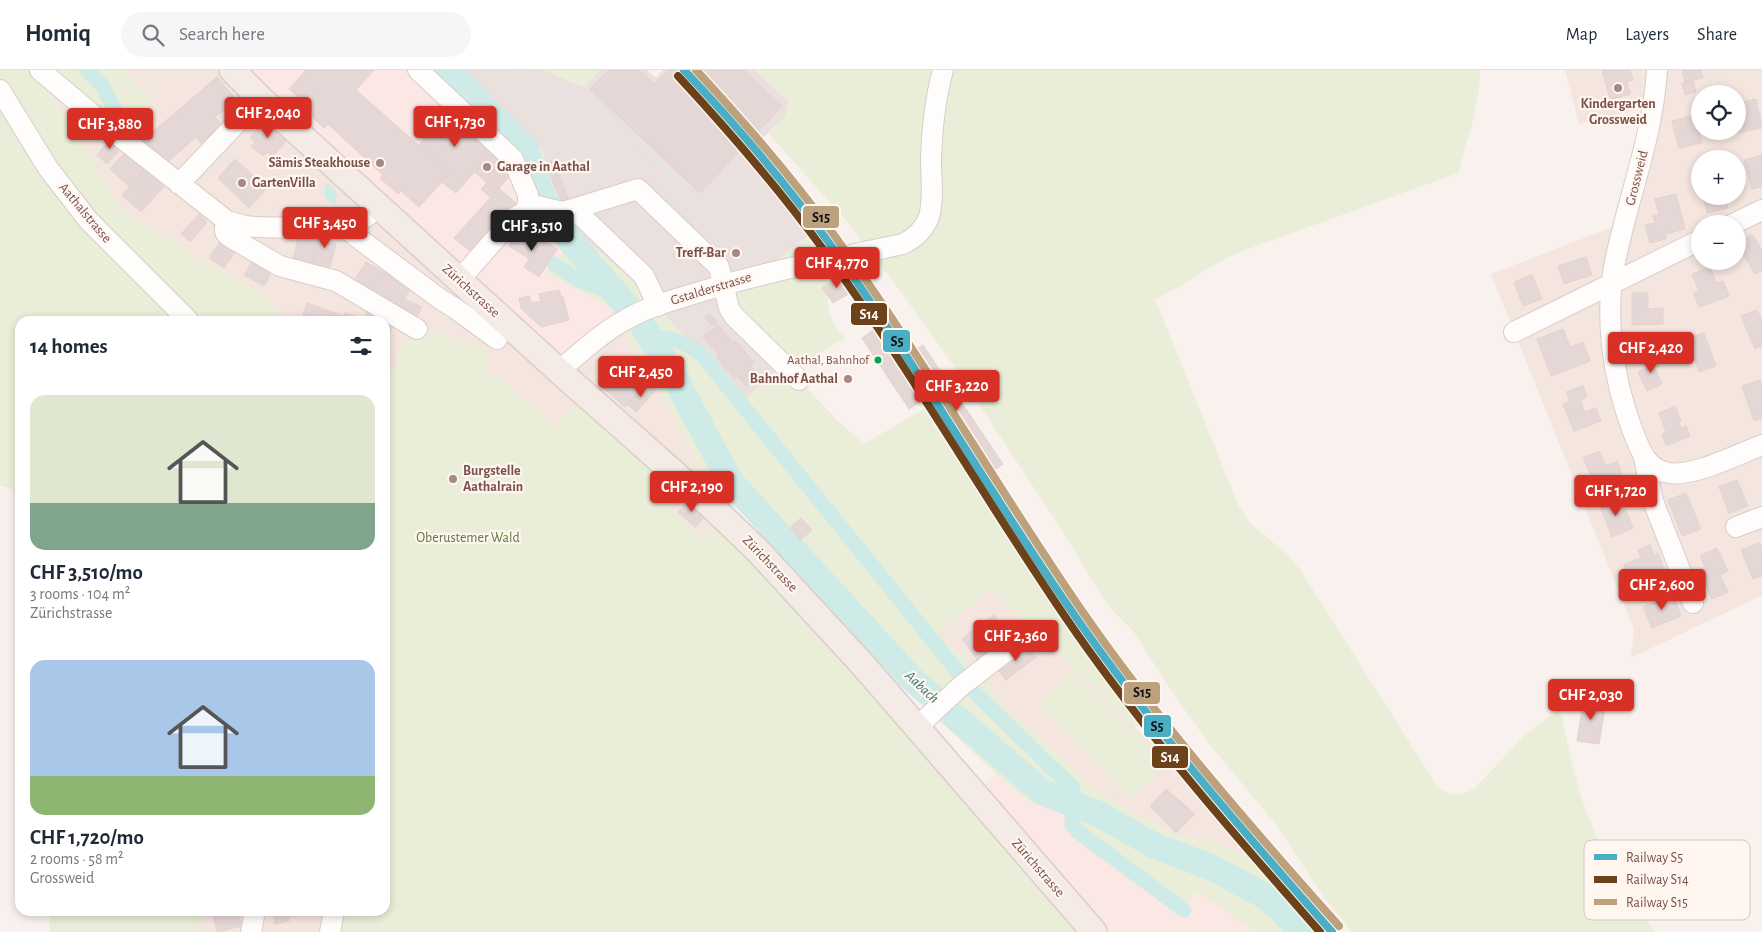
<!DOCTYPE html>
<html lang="en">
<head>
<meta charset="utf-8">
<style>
	body { margin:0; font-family:"Alegreya Sans",sans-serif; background:#f6f6f7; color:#1f2937; height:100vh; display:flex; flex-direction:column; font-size:19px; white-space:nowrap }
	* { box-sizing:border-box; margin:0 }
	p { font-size:16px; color:#747a83 }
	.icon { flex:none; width:28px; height:28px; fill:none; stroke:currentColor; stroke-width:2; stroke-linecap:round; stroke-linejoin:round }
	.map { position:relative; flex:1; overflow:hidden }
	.panel { position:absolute; left:15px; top:246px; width:375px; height:600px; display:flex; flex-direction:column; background:#fff; border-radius:15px; box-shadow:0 2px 8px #0003 }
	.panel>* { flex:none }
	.fabs { position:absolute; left:1691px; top:15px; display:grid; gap:10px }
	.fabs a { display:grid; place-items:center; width:55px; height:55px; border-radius:50%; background:#fff; box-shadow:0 2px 8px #0003; font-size:25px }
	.price { position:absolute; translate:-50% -42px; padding:0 11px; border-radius:5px; background:#d93025; color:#fff; font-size:16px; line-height:32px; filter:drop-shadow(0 1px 2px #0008) }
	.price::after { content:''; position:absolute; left:50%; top:30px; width:15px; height:11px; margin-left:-8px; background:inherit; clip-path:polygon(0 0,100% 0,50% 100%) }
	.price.current { background:#222; color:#fff }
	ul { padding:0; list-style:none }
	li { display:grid; align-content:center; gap:10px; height:265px; padding:0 15px }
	li span { display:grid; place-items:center; height:155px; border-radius:15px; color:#555 }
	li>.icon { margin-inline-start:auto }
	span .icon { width:90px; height:90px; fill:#fffc; stroke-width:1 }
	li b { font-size:21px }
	h2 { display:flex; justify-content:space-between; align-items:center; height:60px; padding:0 15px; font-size:21px }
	header { display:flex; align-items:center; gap:30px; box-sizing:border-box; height:70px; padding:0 25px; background:#fff; border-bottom:1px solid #e0e1e3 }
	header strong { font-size:24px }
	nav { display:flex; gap:28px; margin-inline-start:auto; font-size:18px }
	.search { width:350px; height:45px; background:#f6f6f7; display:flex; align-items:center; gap:12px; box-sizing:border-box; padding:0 18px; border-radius:28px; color:#747a83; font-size:19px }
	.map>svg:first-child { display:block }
</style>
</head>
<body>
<header>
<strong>Homiq</strong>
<div class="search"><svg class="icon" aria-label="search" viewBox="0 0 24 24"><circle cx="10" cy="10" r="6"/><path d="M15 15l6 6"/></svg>Search here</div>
<nav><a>Map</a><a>Layers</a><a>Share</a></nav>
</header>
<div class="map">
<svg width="1762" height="862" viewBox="0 0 1762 862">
	<rect width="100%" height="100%" fill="#f8f1ee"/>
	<path fill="#f4e5de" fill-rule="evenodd" d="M126,0H232L619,253L645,303L655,313L693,383L706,412L704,437L715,452L701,469L668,438L688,416L585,325L556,358L488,299V280L406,270L385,320V251H275L274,232L123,142L51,25L60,18L154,30Z
		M1565,0H1762V525L1631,588L1634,559L1491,204L1626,152L1653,36L1579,54ZM1700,24H1738V61H1700ZM1700,89H1738V126H1700ZM1700,154H1738V191H1700Z
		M991,519L1184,704L1253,789L1216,773L1175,765L1100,723L1001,633L980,600L937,565Z
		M199,841H334L333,850L342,862H199Z"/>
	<path fill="#fbe7e4" d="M232,0H431L516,82L547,156L563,180L554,194L594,228L610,238L619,253L559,301Z
		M997,705L1022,726L1045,737L1069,743L1070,756L1182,840L1196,821L1255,862H1105L980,717Z"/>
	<path fill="#eae0dd" d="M458,0H544L584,17L600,0H647L656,8L663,0H755L789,31L785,47L745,85L811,164L754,206L782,295L740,334L702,285L635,213L571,157L545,93L543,82Z"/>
	<path fill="#eaeed8" d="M0,0H126L154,30L120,67L60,18L51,25L123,142L274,232L275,251H20V433L12,419L0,416Z
		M431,0H458L543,82L546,93L571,157L635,213L702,285L740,334L782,295L722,215L754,206L811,164L834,197C832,204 827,213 827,220C827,239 831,256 845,268L790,301L840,353L864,374L926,338L1025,495L1141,652L1136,658L991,519L937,565L980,600L1001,633L1100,723L1175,765L1216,773L1253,789L1316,862H1255L1196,821L1181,841L1077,765L1070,756L1069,743L1045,737L1022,726L997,705L907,620L753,454L718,420L706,412L693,383L655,313L645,303L610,238L594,228L547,204L563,180L547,156L516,82Z
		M544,0H600L584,17Z
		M755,0H1480L1479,20L1473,51L1458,103L1237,183L1208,198L1181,216L1155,229L1238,435L1250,453L1288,485L1301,501L1437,716C1450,728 1462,727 1476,717L1523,667L1560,638C1568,675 1575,714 1589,749C1606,790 1630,827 1655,862H1352L1321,823L1275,753L1210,675L1177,629L1133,561L1109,537L1054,448L951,292L901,222L848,153L769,64L785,47L789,31Z
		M424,258L482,276L488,280V299L556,357L585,324L688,415L669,438L701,468L715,452L853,599L1078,862H342L333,850L334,841H385V320L406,270L410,264Z
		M1071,600L1167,694L1132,729L1037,635Z
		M49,841H199V862H50Z"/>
	<path fill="#ceebe7" d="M327,113L337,123L336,134C324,132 321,123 327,113Z"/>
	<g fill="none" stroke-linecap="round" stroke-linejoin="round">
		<path stroke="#ceebe7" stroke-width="15" d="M87,0L101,14L116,42
			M554,194L577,209L620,226
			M650,266C674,269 682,270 702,285L975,623L1073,718L1072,754L1077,761L1184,840"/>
		<path stroke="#ceebe7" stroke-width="26" d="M447,0L525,78L544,129L567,167L626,235
			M644,258L669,297L730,411L912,609L1042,722L1099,744L1153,775L1213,798L1263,825L1279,837L1301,862"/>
	</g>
	<path fill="#e5d7d5" stroke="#e2d3cf" d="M306,0H374L356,20L450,103L419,137L401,121L398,124L380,108L383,105L328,54L324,58L308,43L312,39L289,19Z
		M609,0H639L655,14L668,0H744L782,36L700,123L590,19Z
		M1602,0H1630L1633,10L1627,12L1630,24L1610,30Z
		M1682,0H1701L1703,8L1685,12Z
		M217,7L236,29L215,47L221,55L201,73L196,67L163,96L142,71Z
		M1693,10L1696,22L1685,25L1682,13Z
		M1756,29L1762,58L1733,64L1732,61H1738V33Z
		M450,38L495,79L456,123L442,112L450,103L419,75L426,67L420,62L438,42L443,47Z
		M88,44L101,55L90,67L77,56Z
		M1695,45L1702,73L1679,78L1672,51Z
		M267,49L289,68L272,87L267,82L263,86L251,76L255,72L250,67Z
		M113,67L123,76L107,94L97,85Z
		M495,79L508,93L505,97L512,104L499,118L490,110L487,113L475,102Z
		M127,80L146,97L129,116L110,99Z
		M1762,85V117L1752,119L1744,90Z
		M235,89L267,118L249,138L218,108Z
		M553,90L569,131L562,134L545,93Z
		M149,94L168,112L159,122L140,105Z
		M140,105L159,122L150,132L131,115Z
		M490,110L499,118L491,128L481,119Z
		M131,115L150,132L141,142L122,125Z
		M499,118L518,135L474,184L454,168Z
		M1676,124L1685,159L1665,164L1666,169L1650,173L1645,155L1655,153L1653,146L1659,145L1655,129Z
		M1703,126H1725L1728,138L1707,143Z
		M199,144L207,152L190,172L181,164Z
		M530,155L539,162L534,169L525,163Z
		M514,159L538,175L542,170L557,179L539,207L524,197L529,189L509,176L511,173L506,170Z
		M299,164L318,169L310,202L291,197Z
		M1752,164L1762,180V200L1755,204L1738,176V173Z
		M224,167L239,177L224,198L209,188Z
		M318,169L336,174L332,189L315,184Z
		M315,184L332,189L328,206L310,202Z
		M256,185L275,196L264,216L244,205Z
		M1586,187L1592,205L1564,214L1558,196Z
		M366,192L385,203L387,200L412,215L404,229L422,237L416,249L351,216Z
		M1710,197L1716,213L1723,211L1729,226L1699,237L1694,223L1699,221L1692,204Z
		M840,205L853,221L833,233L822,218Z
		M1532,205L1542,229L1523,236L1514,212Z
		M559,220L561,227H563L569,250L541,257L520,237H521L519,228L529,226L531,233L541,231L539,224Z
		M1632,223H1648V239L1663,238V254L1632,255Z
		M307,233L343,246L345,243L361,248L360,251H301Z
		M1757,240L1762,251V276L1755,279L1741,246Z
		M367,241L382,247L381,251H360L361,248L364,250Z
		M710,244L717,252L712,256L705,247Z
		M385,253L392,256L387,272L385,271Z
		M718,255L733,273L736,271L754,293L750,296L759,306L746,316L738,306L735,309L716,287L719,285L703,267Z
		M880,255L928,327L909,339L862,268Z
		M1563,259L1570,277L1583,272L1590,291L1551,306L1537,269Z
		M1704,263L1716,296L1699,302L1693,284L1688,286L1682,270Z
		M923,275L1003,394L987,405L910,283Z
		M1656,286L1660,296L1655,298L1662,314L1647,321L1638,302L1648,298L1645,291Z
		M625,293L647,313L625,337L603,318Z
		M1760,310L1762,315V348L1754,351L1742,316Z
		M647,313L655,321L636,342L627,334Z
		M1583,316L1587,327L1580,330L1585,342L1596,338L1601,351L1574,361L1563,334L1570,331L1566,322Z
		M1675,336L1681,351L1679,352L1681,358L1686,356L1690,366L1666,376L1662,364L1666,362L1659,343Z
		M1599,381L1606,396L1617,391L1622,404L1595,415L1583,388Z
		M1737,410L1748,436L1729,443L1719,417Z
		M1686,423L1701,459L1682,466L1668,430Z
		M1621,428L1633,458L1612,467L1600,436Z
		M690,429L707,444L695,457L678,442Z
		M801,448L812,460L800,470L790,458Z
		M1760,473L1762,479V506L1753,509L1741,480Z
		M1650,475L1654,485L1658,483L1664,500L1631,512L1624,494L1641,488L1638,480Z
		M1717,478L1728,501L1720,505L1728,522L1712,529L1699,500L1705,497L1700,486Z
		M1673,525L1681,546L1652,558L1643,537Z
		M994,545L1011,568L1001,576L983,553Z
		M983,553L1001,576L990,584L972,561Z
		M972,561L990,584L979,592L962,569Z
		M1026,574L1036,587L1006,610L996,597Z
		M1584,627L1606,631L1599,674L1577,671Z
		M1166,719L1195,744L1176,763L1150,736Z
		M217,841H238L242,856L217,862L212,842Z
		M272,841H303V843L288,847L289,851L275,854Z"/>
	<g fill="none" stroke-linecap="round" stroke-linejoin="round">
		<g stroke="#d8cdca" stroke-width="22">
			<path id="minor" d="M40,0L105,55L227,151L245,156L256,157C282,157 334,162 356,152C365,149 372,142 378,136
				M418,0L513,89L528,125V134L525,142L514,148L468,200
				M1657,0C1653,67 1628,127 1615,192C1604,247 1613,308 1632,359C1640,379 1645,399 1669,403C1694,407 1738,384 1762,375
				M0,20L48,98L88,150L189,251
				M179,114L250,39
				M528,134L563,142L638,119L719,197L729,238L734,246L799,310
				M574,139L644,206L658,236
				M227,151C224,158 223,163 230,167L280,196L336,211L417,259
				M1733,154L1762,140
				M350,155L353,164L358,168L440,229L456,239L497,269
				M1514,262L1700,170
				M559,301C580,283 601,263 625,250C649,236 677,229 703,221C769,201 836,188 903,174C915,168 924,160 929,147C934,129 931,107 931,89C932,59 935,29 943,0
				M1644,388L1653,431L1693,533
				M1736,457L1762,447
				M916,658L961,616L1013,576
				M251,862L255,841
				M330,862L334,841"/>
		</g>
		<g stroke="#dacdca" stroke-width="28">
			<path id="major" d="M232,0L261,29L559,301L708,433L758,481L863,595L1094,862"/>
		</g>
		<use href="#minor" stroke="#fefdfc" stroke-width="20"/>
		<use href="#major" stroke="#f4ebe6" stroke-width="25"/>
		<path stroke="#e4e3e6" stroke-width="4" stroke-dasharray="8 5" stroke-linecap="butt" d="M516,0C539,9 562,17 583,29C622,52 653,88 686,118"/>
		<g stroke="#fff6f0" stroke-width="11">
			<path id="rail-1" d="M684,0C735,54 783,110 827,170C916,292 989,423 1075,546C1153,658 1242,760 1332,862"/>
		</g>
		<g stroke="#fff6f0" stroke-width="11">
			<path id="rail-2" d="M678,6C728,60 776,115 820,175C908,295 982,425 1066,548C1142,659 1231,761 1320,862"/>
		</g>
		<g stroke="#fff6f0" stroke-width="11">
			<path id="rail-3" d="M696,0C745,53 792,107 834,165C922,286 996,416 1080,538C1158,651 1248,754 1339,856"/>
		</g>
		<use href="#rail-1" stroke="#4aafc4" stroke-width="8"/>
		<use href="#rail-2" stroke="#6c421b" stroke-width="8"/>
		<use href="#rail-3" stroke="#bda07c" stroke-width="8"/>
	</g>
	<g fill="#a68884" stroke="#fff6f0" stroke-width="2">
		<circle cx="1618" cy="18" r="5"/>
		<circle cx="380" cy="93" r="5"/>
		<circle cx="487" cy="97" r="5"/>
		<circle cx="242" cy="113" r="5"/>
		<circle cx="736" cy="183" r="5"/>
		<circle cx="848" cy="309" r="5"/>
		<circle cx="453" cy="409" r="5"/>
	</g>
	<circle fill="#00a651" stroke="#fff6f0" stroke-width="2" cx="878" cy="290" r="4.5"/>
	<g text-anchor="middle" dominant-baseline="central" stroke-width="4.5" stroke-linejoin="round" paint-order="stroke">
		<g font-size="13" fill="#7a504b" stroke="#fff6f0" text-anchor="end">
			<text x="869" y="290">Aathal, Bahnhof</text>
		</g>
		<g font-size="14" font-weight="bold" fill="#7a504b" stroke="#fff6f0" text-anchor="end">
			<text x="1618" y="34" text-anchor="middle">Kindergarten<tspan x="1618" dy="16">Grossweid</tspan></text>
			<text x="370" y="93">Sämis Steakhouse</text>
			<text x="497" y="97" text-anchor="start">Garage in Aathal</text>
			<text x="252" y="113" text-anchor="start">GartenVilla</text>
			<text x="726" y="183">Treff-Bar</text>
			<text x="838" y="309">Bahnhof Aathal</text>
			<text x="463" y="401" text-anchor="start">Burgstelle<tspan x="463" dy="16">Aathalrain</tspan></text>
		</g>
		<g font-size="14" fill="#7a504b" stroke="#fff6f0">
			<text transform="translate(1637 108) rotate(-76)">Grossweid</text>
			<text transform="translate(85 143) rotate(50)">Aathalstrasse</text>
			<text transform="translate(711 219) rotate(-17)">Gstalderstrasse</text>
			<text transform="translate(471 221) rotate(42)">Zürichstrasse</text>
			<text transform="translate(770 494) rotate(46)">Zürichstrasse</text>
			<text transform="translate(1038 798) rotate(49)">Zürichstrasse</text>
		</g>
		<g font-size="14" fill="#5e7a3f" stroke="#fff6f0">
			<text x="468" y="468">Oberustemer Wald</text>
		</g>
		<g font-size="15" font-style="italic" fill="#3a7873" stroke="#fff6f0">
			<text transform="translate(922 617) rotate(43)">Aabach</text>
		</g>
	</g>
	<rect x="1584" y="770" width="166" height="80" rx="8" fill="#fff6f0" stroke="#d7c4be" stroke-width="1"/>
	<rect x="1594" y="784" width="23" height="6" fill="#4aafc4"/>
	<rect x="1594" y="806" width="23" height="7" fill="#6c421b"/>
	<rect x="1594" y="829" width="23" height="6" fill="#bda07c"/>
	<g font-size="14" fill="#7a504b">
		<text x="1626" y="792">Railway S5</text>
		<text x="1626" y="814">Railway S14</text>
		<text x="1626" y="837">Railway S15</text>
	</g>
	<g stroke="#fff6f0" stroke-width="2">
		<rect x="802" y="135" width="38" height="24" rx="5" fill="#bda07c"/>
		<rect x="850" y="232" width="38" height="24" rx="5" fill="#6c421b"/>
		<rect x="882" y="259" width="29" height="24" rx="5" fill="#4aafc4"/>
		<rect x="1123" y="611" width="38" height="24" rx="5" fill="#bda07c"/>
		<rect x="1143" y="644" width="29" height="24" rx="5" fill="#4aafc4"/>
		<rect x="1151" y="675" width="38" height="24" rx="5" fill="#6c421b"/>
	</g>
	<g font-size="14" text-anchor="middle" font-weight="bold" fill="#fff">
		<text x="869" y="249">S14</text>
		<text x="1170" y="692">S14</text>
	</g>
	<g font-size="14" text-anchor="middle" font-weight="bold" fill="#111">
		<text x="821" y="152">S15</text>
		<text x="897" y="276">S5</text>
		<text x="1142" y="627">S15</text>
		<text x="1157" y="661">S5</text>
	</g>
</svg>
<div class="fabs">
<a><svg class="icon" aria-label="locate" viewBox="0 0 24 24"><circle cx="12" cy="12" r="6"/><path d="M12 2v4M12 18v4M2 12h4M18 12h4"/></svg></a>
<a>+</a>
<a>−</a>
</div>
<b class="price" style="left:268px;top:69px">CHF 2,040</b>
<b class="price" style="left:455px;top:78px">CHF 1,730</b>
<b class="price" style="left:110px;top:80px">CHF 3,880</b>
<b class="price" style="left:325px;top:179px">CHF 3,450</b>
<b class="price current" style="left:532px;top:182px">CHF 3,510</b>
<b class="price" style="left:837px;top:219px">CHF 4,770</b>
<b class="price" style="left:1651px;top:304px">CHF 2,420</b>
<b class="price" style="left:641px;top:328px">CHF 2,450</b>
<b class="price" style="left:957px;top:342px">CHF 3,220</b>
<b class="price" style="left:692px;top:443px">CHF 2,190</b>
<b class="price" style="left:1616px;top:447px">CHF 1,720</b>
<b class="price" style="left:1662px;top:541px">CHF 2,600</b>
<b class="price" style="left:1016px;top:592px">CHF 2,360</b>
<b class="price" style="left:1591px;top:651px">CHF 2,030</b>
<section class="panel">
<h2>14 homes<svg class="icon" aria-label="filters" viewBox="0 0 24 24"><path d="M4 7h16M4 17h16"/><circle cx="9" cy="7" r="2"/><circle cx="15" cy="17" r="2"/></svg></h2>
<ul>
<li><span style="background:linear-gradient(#dfe7d0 70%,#7fa58c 0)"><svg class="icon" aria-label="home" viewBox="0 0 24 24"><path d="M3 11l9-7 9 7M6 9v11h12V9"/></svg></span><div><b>CHF 3,510/mo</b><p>3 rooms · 104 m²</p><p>Zürichstrasse</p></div></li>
<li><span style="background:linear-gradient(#a9c7e8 75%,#8fb573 0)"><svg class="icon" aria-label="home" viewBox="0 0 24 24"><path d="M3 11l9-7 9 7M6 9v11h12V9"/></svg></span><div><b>CHF 1,720/mo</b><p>2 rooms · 58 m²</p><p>Grossweid</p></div></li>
</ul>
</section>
</div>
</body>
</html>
